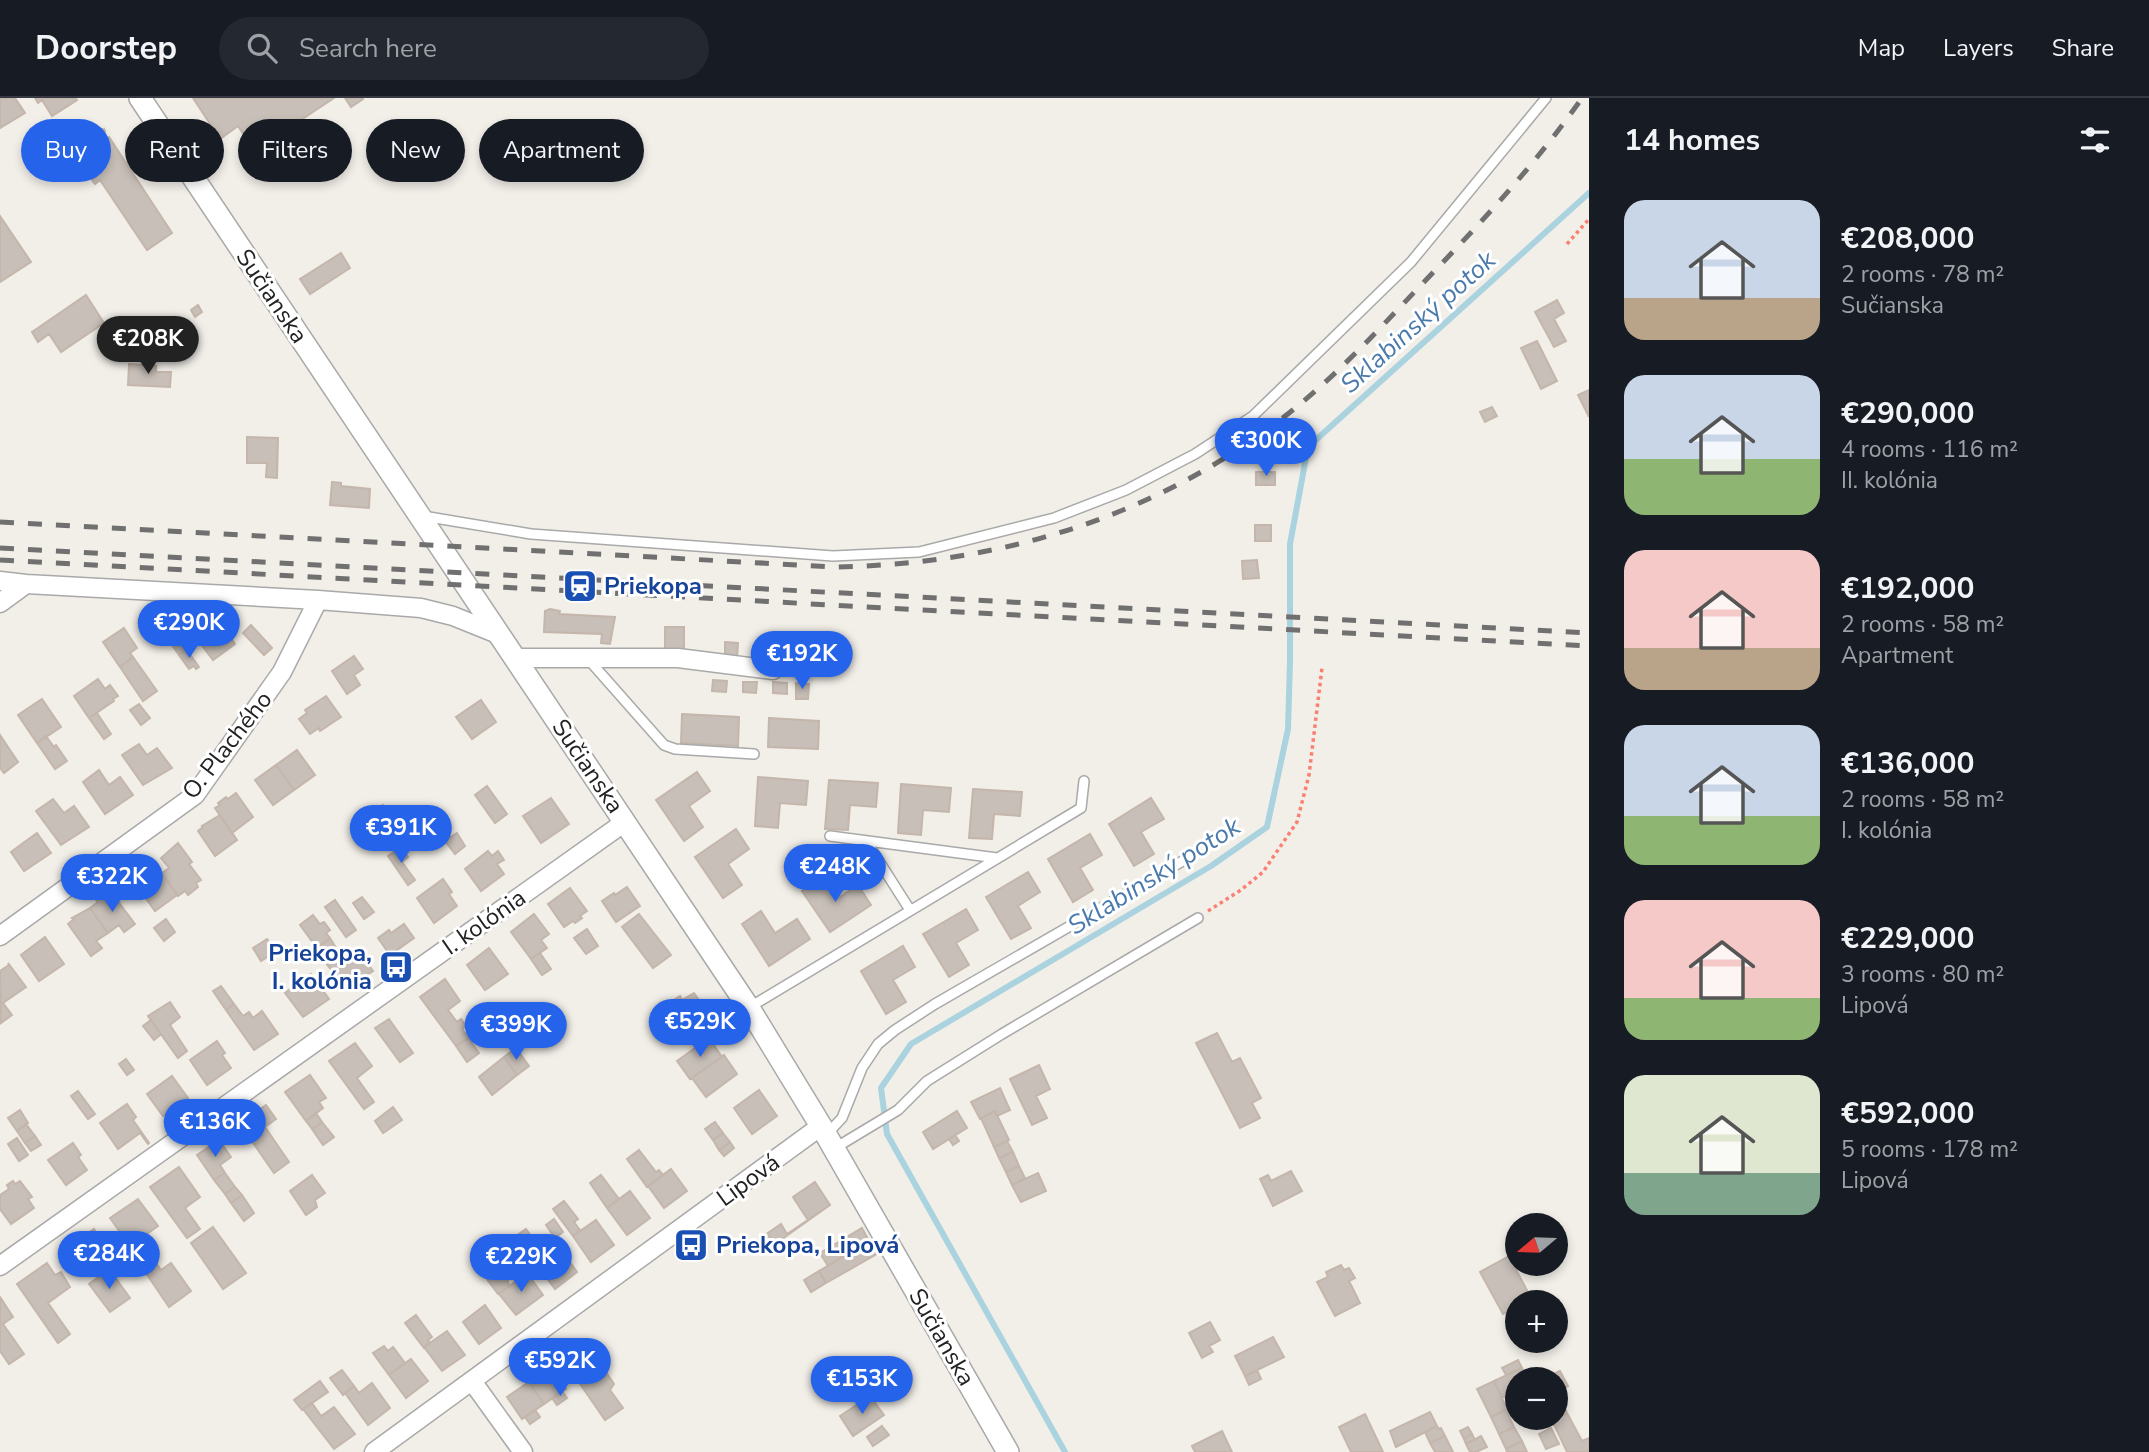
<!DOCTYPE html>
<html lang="en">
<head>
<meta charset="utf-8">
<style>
	body { margin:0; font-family:"Nunito Sans",sans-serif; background:#242831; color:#f1f3f6; height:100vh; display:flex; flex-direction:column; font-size:26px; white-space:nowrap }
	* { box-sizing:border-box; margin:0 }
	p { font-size:23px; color:#9ea1a6 }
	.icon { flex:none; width:38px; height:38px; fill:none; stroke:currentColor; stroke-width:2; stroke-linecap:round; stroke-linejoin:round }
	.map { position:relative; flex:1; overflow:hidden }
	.sheet { display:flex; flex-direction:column; background:#171b24; width:560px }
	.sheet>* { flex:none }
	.top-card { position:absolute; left:21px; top:21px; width:665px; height:63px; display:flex; gap:14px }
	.needle { width:46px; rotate:251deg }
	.controls { position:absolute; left:1505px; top:1115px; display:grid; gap:14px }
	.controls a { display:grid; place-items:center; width:63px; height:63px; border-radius:50%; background:#171b24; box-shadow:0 4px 10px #0003; font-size:35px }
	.price { position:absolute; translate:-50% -60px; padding:0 16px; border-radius:24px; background:#2563eb; color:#fff; font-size:23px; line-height:46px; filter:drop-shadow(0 2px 4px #0008) }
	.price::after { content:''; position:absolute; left:50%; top:42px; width:21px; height:16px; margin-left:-10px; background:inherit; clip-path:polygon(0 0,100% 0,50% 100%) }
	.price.active { background:#222; color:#fff }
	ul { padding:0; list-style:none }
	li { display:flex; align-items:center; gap:21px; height:175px; padding:0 35px }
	li span { display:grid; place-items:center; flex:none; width:196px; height:140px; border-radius:21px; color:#555 }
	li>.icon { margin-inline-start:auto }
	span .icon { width:84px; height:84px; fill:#fffc; stroke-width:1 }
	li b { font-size:30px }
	h2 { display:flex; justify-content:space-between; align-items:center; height:84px; padding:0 35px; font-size:30px }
	.chip { padding:0 24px; border-radius:32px; background:#171b24; box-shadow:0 4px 10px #0003; font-size:24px; line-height:63px }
	.chip.active { background:#2563eb; color:#fff }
	header { display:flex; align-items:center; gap:42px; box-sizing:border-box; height:98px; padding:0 35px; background:#171b24; border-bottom:2px solid #363941 }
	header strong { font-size:33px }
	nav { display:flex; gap:38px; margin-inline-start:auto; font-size:24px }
	.search { width:490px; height:63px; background:#242831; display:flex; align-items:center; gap:18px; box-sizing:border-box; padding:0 24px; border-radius:38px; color:#9ea1a6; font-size:26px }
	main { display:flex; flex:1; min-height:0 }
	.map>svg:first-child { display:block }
</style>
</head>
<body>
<header>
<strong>Doorstep</strong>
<div class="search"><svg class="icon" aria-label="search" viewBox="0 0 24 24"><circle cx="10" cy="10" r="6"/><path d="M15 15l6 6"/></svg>Search here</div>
<nav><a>Map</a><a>Layers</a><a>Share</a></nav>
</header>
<main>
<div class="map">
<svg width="1589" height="1354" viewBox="0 0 1589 1354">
	<rect width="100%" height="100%" fill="#f2efe9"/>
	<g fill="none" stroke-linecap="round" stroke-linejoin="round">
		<path stroke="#aad3df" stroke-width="6" d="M1065,1354L887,1036L881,990L911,946L1211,768L1267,729L1288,631L1290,563V446L1308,349L1589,95"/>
	</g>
	<path fill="#c7bfb8" stroke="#c4b6ab" stroke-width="2" d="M0,0H15L25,15L0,30Z
		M35,0H75L77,2L52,18L42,2L38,5Z
		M193,0H334L254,53L238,28L220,41Z
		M345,0H362L363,1L351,9Z
		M104,31L105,33L101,35L105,41L109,39L172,135L147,152L100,82L95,86L92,82L96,79L78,51L74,53L72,51Z
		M0,118L31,164L0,184Z
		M341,155L350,170L310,196L300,181Z
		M86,197L104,225L61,254L49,236L38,244L32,234Z
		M1557,202L1564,215L1554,221L1566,243L1554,249L1535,214Z
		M198,207L202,214L195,219L191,212Z
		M1537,243L1557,283L1541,291L1521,250Z
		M129,266L156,268V274H171L170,289L128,287Z
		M1589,292V319L1578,297Z
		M1492,309L1497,318L1485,324L1480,314Z
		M247,339L278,340L277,380L266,379L267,365H247Z
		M1256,374H1275V387H1256Z
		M332,384L341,385V388L370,391L369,410L330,407Z
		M1255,427H1271V443H1255Z
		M1257,462L1259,480L1243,481L1242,463Z
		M550,511L560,513L559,516L615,519L610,546L601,545L602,536L544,534L545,513Z
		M190,524L200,538L188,546L190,550L179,557L167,540Z
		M251,527L272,550L264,557L243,535Z
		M665,529H684V553H665Z
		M124,530L137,550L130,555L133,559L120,569L103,544Z
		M224,530L235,546L213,562L201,546Z
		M725,544L738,545L737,560H725Z
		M759,545L771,546L770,561H758Z
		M781,549L793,550V565H780Z
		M187,552L199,569L196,571L194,568L189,571L179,557Z
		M354,558L363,571L354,577L360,587L347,596L332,573Z
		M133,559L157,593L143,603L120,569Z
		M98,581L105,591L110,587L118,598L113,601L114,603L89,620L74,598Z
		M713,582L727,583L726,594L712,593Z
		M743,584H757L756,595L743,594Z
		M773,584L787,585V596L773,595Z
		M796,585L809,586L808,601H796Z
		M326,598L341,619L320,633L319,630L310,636L299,621L307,615L305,612Z
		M42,601L61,629L37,645L18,617Z
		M481,602L496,624L472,641L456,619Z
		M139,606L150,620L141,627L130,612Z
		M97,615L111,636L104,641L89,620Z
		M682,616L739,619L738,648L681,645Z
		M769,620L819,623L818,651L768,649Z
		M0,637L18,664L4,675L0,670Z
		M46,638L54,649L56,647L67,663L55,671L37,645Z
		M139,646L147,657L157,650L172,670L143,687L122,657Z
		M297,652L315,677L294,692L276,667Z
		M276,667L294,692L273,707L255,682Z
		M99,672L109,687L120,679L133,697L105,716L83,684Z
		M697,674L710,693L689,708L703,729L684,743L656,702Z
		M758,679L808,683L806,707L780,705L778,730L755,728Z
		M829,682L878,685L876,709L850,707L848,732L825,731Z
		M901,686L951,690L949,714L923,712L921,737L898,735Z
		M487,688L507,716L495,725L475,697Z
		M973,691L1022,694L1020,718L994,716L992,741L969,740Z
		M236,695L253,719L232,735L215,710L220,707L218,705L226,699L228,701Z
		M551,700L569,726L541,745L523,718Z
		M1151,700L1164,721L1141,734L1154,756L1134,768L1109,726Z
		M53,701L64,715L74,708L89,729L61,747L36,713Z
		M383,707L393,721L372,735L363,721Z
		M220,717L237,742L215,758L198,733L203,729L202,728Z
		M736,731L749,751L728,766L742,787L723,800L695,759Z
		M37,735L51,755L24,773L11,754Z
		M457,735L465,748L455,756L445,743Z
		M1090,736L1102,757L1080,770L1093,792L1073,804L1048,761Z
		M178,745L192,764L189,766L201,782L196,785L198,789L188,797L185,793L178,798L162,775L169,770L161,760Z
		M401,749L408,759L402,764L415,782L408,787L388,758Z
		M488,753L492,758L498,753L504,762L497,766L504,776L481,793L465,771Z
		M145,770L154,781L162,775L177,797L155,813L144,798L141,801L127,781Z
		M1028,774L1040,794L1018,808L1031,830L1011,841L986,799Z
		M822,780L837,801L858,787L871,807L830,834L802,793Z
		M443,781L452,794L449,796L457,808L434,825L417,800Z
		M627,789L640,808L616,824L602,803L614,795L615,797Z
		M570,790L587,813L580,818L582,820L575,825L573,823L564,829L548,806Z
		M111,794L135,826L124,834L119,827L108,835L90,810L98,804L96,802Z
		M362,799L374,814L364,821L353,805Z
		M335,802L356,832L346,839L325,809Z
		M90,810L108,835L96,843L102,850L91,858L68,826L74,821L72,820Z
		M966,811L978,832L956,845L969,867L949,879L923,836Z
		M761,813L775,835L797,821L810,841L769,868L742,826Z
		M534,816L549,836L541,842L547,850L531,861L511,834Z
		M639,816L671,857L653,870L622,829Z
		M313,817L320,826L324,824L330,832L326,835L330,840L317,850L300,827Z
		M166,821L175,834L164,843L154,830Z
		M404,826L414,840L390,857L378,840L389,832L391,835Z
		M587,831L598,848L586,856L574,840Z
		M45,839L64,866L39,883L21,857Z
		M330,840L336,850L322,860L316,851Z
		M267,841L276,853L261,863L253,850Z
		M903,848L915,869L893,882L906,904L886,916L861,873Z
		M336,850L343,859L349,856L352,860L360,855L373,873L346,891L322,860Z
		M489,850L508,876L485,892L467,867Z
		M540,855L551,871L542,877L531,861Z
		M8,865L26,889L3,905L12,917L1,925L0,873L9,867Z
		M311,876L329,901L303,919L285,895L294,888L291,884L298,879L301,883Z
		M445,881L460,903L448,912L457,924L461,921L466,928L462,931L468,940L456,948L420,899Z
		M221,888L234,906L226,912L213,893Z
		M694,895L710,918L686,936L666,907L680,898L682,902Z
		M170,904L180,919L170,927L187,953L178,960L148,918Z
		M234,906L243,918L249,914L253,920L262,913L278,936L254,952L226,912Z
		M389,921L413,955L400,964L375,930Z
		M151,922L161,936L154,942L143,928Z
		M1217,935L1232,964L1240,960L1261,1000L1252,1005L1260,1020L1240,1030L1196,945Z
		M468,940L479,955L467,964L456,948Z
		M709,940L722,959L690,981L677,963Z
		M217,943L225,955L222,957L231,970L207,987L190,962Z
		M355,945L372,968L357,980L374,1004L364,1011L329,963Z
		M516,950L529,968L517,977L504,959Z
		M724,957L737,976L706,999L692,980Z
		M504,959L517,977L492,997L479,979Z
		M126,961L134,972L127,977L119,966Z
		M1039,967L1050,991L1036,998L1047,1020L1032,1027L1010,981Z
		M310,977L326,1000L319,1004L323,1010L306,1023L285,994Z
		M172,978L188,1000L163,1018L147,996Z
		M1000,990L1010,1012L997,1018L995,1013L980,1021L971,1004Z
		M759,992L777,1018L752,1036L734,1010Z
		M78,993L95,1016L88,1021L71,998Z
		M127,1006L136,1019L133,1022L149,1045L148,1046L140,1035L118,1051L100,1025Z
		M266,1007L276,1021L265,1029L289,1064L274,1075L240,1026Z
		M393,1009L402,1022L383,1035L375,1023Z
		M20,1012L28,1025L17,1033L8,1020Z
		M957,1013L967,1030L933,1051L923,1034Z
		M995,1013L1009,1042L994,1049L981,1020Z
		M316,1015L322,1024L312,1031L306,1023Z
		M322,1024L334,1039L323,1047L312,1031Z
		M715,1024L723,1035L713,1042L705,1031Z
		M26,1026L35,1038L25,1045L17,1033Z
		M723,1035L730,1044L719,1052L713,1042Z
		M955,1037L959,1043L953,1047L949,1041Z
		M35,1038L41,1047L31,1053L25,1045Z
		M17,1040L28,1057L19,1063L8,1046Z
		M219,1042L231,1059L220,1067L225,1075L214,1082L197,1057Z
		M1007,1043L1013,1054L999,1060L994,1049Z
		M730,1044L734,1050L724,1058L719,1052Z
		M73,1045L81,1057L78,1059L87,1072L66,1087L48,1062Z
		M639,1052L656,1074L659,1072L663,1077L647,1089L627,1061Z
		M1013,1054L1019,1068L1006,1074L999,1060Z
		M1019,1068L1025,1080L1012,1087L1006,1074Z
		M179,1069L200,1099L185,1110L200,1131L187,1140L150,1089Z
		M671,1071L687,1093L664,1110L648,1088Z
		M1291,1073L1302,1093L1273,1108L1260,1081L1268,1077L1271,1083Z
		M225,1075L235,1089L225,1096L214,1082Z
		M1038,1075L1046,1093L1021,1104L1012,1087Z
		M312,1077L325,1095L315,1102L317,1109L306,1117L290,1093Z
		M601,1077L619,1101L607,1110L590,1085Z
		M13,1083L15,1086L20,1083L32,1099L28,1101L34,1110L11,1126L0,1111V1097L9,1091L7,1087Z
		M815,1084L830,1107L808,1122L793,1099Z
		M235,1089L242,1097L231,1105L225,1096Z
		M630,1093L650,1120L627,1137L607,1110Z
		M242,1097L254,1115L244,1123L231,1105Z
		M138,1101L158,1128L130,1148L110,1120Z
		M564,1103L578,1121L574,1124L580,1132L573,1138L553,1111Z
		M830,1107L775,1146L768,1135L781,1126L787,1136Z
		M554,1121L563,1134L555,1140L546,1127Z
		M596,1122L614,1147L591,1164L573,1138Z
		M213,1129L246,1175L223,1191L191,1145Z
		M862,1130L869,1143L828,1168L820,1155Z
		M94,1131L110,1154L86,1171L70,1148Z
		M526,1131L543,1154L540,1156L544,1161L537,1167L516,1138Z
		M768,1135L775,1146L765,1153L758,1142Z
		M869,1143L877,1156L826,1185L819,1173Z
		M144,1148L161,1172L171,1165L191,1193L169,1209L133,1156Z
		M560,1150L577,1174L555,1191L537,1167Z
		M1509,1158L1533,1204H1517V1222L1511,1212L1503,1216L1480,1174Z
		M494,1162L509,1181L507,1183L510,1188L498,1196L480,1172Z
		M47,1165L55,1177L61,1174L70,1189L48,1205L70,1236L58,1245L17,1186Z
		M1341,1167L1344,1172L1349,1170L1355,1180L1349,1183L1360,1205L1335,1218L1317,1184L1328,1179L1326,1174Z
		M109,1171L130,1200L110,1214L89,1186Z
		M819,1173L826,1185L811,1194L804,1182Z
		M527,1175L543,1197L516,1217L499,1196Z
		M0,1199L13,1219L3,1226L24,1256L9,1266L0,1253Z
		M485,1207L501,1230L479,1246L463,1224Z
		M416,1217L432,1239L428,1242L430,1245L424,1250L405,1225Z
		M1210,1224L1220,1242L1209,1248L1213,1254L1202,1260L1189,1235Z
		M447,1233L465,1257L442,1273L424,1249Z
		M1273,1239L1284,1259L1245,1278L1235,1258Z
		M384,1248L388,1253L393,1249L405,1265L389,1277L373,1255Z
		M589,1249L614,1286L610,1292L623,1310L605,1322L563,1261L576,1252L579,1256Z
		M411,1261L428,1283L406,1300L389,1277Z
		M1518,1262L1522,1270L1506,1277L1502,1270Z
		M837,1265L851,1285L828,1301L813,1278Z
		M550,1269L566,1291L544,1306L529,1284Z
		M1522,1270L1527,1281H1517V1293L1502,1300L1494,1283Z
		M342,1272L354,1288L343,1297L330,1280Z
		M1257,1272L1261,1281L1249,1287L1245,1278Z
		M1560,1273L1568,1288L1557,1294L1556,1281H1550L1549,1278Z
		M320,1283L328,1294L302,1312L294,1302Z
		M1494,1283L1507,1311L1491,1319L1477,1291Z
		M529,1284L544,1306L522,1321L507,1299Z
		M372,1285L390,1310L368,1327L345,1295L354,1288L359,1295Z
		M1556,1292L1567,1315L1552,1322L1550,1320H1556Z
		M562,1293L567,1300L557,1307L552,1300Z
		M870,1298L884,1317L853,1338L840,1318Z
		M312,1305L321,1318L334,1309L355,1336L334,1351L303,1311Z
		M535,1312L540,1319L530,1326L525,1319Z
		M1506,1312L1514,1329L1499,1336L1491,1319Z
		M1430,1314L1437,1328L1396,1349L1390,1333Z
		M1567,1315L1582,1343L1589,1340V1354H1567L1552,1322Z
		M1365,1316L1383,1354H1351L1339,1329Z
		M882,1328L889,1337L873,1348L867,1339Z
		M1437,1328L1439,1331L1441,1330L1445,1338L1430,1345L1425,1334Z
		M1468,1329L1472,1336L1464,1341L1460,1333Z
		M1514,1329L1522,1343L1506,1351L1499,1336Z
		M1551,1330L1559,1346L1546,1351L1539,1336Z
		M1222,1333L1232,1354H1195L1192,1348Z
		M1472,1336L1475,1342L1466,1346L1464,1341Z
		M1445,1338L1453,1354H1435L1430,1345Z
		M1481,1338L1487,1349L1476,1354H1470L1466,1346Z
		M1522,1343L1527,1354H1507L1506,1351Z"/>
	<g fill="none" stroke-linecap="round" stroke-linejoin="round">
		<g stroke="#a9a9a9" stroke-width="12">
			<path id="service" d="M423,418L531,436L833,458L919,454L1054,420L1126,392L1195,356L1253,318L1411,164L1546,0
				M588,561L664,647L675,651L754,656
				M830,738L997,760
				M866,743L910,812
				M750,909L1081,710L1084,683
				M827,1036L842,1020L862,970L878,946L895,932L935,906L1193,757
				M835,1050L898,1012L927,983L1002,936L1198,820"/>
		</g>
		<g stroke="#a9a9a9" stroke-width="21">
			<path id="minor" d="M0,483L26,486
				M0,505L26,486L318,502L421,510L453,518L500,537
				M515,560H678L773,572
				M0,838L195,697L282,574L318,502
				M0,1168L625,724
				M472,1283L523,1354
				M374,1354L821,1028"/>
		</g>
		<g stroke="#a9a9a9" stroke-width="24">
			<path id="tertiary" d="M140,0L749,910L821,1028L1008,1354"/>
		</g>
		<path stroke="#fa8072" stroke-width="3.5" stroke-dasharray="3.5 3.5" stroke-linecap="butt" d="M1567,146L1589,121
			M1208,813L1241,792L1263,774L1297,724L1309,677L1322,570"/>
		<use href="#service" stroke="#fff" stroke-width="9"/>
		<use href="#minor" stroke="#fff" stroke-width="18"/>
		<use href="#tertiary" stroke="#fff" stroke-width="21"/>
		<path stroke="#707070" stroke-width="5" stroke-dasharray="14 14" stroke-linecap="butt" d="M0,424L836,469C1004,466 1162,417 1294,311C1341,273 1381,229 1423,185C1480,126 1535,67 1582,0
			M0,450L1589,535
			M0,462L1589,548"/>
	</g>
	<defs>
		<g id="station-square" transform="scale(1.75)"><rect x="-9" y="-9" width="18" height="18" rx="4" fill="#1a4fb4" stroke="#fff"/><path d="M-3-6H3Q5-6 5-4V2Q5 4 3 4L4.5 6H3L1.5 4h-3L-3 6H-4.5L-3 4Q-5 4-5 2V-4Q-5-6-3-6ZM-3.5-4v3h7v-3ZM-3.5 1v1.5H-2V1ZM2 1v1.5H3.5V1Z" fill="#fff"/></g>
		<g id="bus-square" transform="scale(1.75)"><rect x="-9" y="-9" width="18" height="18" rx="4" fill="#1a4fb4" stroke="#fff"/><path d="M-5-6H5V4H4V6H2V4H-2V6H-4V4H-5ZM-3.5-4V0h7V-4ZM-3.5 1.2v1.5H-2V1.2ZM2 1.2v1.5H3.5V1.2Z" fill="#fff"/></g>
	</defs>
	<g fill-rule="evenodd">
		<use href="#station-square" x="580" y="488"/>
		<use href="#bus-square" x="396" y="869"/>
		<use href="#bus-square" x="691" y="1147"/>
	</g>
	<g text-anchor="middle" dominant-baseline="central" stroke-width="6" stroke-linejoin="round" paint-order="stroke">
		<g font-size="24" fill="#222" stroke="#fff">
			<text transform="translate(272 198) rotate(56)">Sučianska</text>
			<text transform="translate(227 647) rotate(-52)">O. Plachého</text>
			<text transform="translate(588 668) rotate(56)">Sučianska</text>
			<text transform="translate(484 824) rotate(-35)">I. kolónia</text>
			<text transform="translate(748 1082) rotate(-36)">Lipová</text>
			<text transform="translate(942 1239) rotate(60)">Sučianska</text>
		</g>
		<g font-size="24" font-weight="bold" fill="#164399" stroke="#fff" text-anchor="start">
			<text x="604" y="488">Priekopa</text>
			<text x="372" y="855" text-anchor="end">Priekopa,<tspan x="372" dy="28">I. kolónia</tspan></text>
			<text x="716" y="1147">Priekopa, Lipová</text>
		</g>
		<g font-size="26" font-style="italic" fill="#4a7aab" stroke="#fff">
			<text transform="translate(1418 224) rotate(-42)">Sklabinský potok</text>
			<text transform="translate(1154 778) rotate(-32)">Sklabinský potok</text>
		</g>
	</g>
</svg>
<div class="controls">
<a><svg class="needle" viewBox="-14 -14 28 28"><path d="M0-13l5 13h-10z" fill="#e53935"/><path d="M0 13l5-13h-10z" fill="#9ea1a6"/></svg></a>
<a>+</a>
<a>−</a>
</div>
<b class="price active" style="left:148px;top:278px">€208K</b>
<b class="price" style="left:1266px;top:380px">€300K</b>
<b class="price" style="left:189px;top:562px">€290K</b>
<b class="price" style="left:802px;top:593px">€192K</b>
<b class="price" style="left:401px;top:767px">€391K</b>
<b class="price" style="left:835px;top:806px">€248K</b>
<b class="price" style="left:112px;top:816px">€322K</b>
<b class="price" style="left:700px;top:961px">€529K</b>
<b class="price" style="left:516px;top:964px">€399K</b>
<b class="price" style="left:215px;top:1061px">€136K</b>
<b class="price" style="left:109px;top:1193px">€284K</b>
<b class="price" style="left:521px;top:1196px">€229K</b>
<b class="price" style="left:560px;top:1300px">€592K</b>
<b class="price" style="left:862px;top:1318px">€153K</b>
<div class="top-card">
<a class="chip active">Buy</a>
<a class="chip">Rent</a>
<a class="chip">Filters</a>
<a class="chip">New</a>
<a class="chip">Apartment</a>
</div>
</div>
<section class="sheet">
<h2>14 homes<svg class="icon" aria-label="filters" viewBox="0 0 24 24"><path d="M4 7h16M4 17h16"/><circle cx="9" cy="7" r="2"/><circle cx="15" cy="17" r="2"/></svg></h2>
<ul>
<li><span style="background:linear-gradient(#c9d6e8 70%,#b9a48a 0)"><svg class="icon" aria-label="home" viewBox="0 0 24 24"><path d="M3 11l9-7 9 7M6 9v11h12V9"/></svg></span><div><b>€208,000</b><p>2 rooms · 78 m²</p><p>Sučianska</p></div></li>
<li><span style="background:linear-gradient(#c9d6e8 60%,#8fb573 0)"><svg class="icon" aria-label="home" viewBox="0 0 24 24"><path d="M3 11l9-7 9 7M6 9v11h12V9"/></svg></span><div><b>€290,000</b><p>4 rooms · 116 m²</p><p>II. kolónia</p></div></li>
<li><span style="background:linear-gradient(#f6c9c9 70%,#b9a48a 0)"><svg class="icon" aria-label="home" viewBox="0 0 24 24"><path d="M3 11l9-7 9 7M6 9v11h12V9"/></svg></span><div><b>€192,000</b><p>2 rooms · 58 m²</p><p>Apartment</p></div></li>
<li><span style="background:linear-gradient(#c9d6e8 65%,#8fb573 0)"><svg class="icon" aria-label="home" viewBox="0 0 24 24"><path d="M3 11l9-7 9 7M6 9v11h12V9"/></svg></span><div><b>€136,000</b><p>2 rooms · 58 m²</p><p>I. kolónia</p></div></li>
<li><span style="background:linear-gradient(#f6c9c9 70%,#8fb573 0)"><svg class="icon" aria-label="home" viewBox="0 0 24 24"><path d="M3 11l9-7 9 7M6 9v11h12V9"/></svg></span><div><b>€229,000</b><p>3 rooms · 80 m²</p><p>Lipová</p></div></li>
<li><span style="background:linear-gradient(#dfe7d0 70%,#7fa58c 0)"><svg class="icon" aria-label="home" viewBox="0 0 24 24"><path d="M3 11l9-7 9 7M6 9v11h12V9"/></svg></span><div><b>€592,000</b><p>5 rooms · 178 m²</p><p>Lipová</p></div></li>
</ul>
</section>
</main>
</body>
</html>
